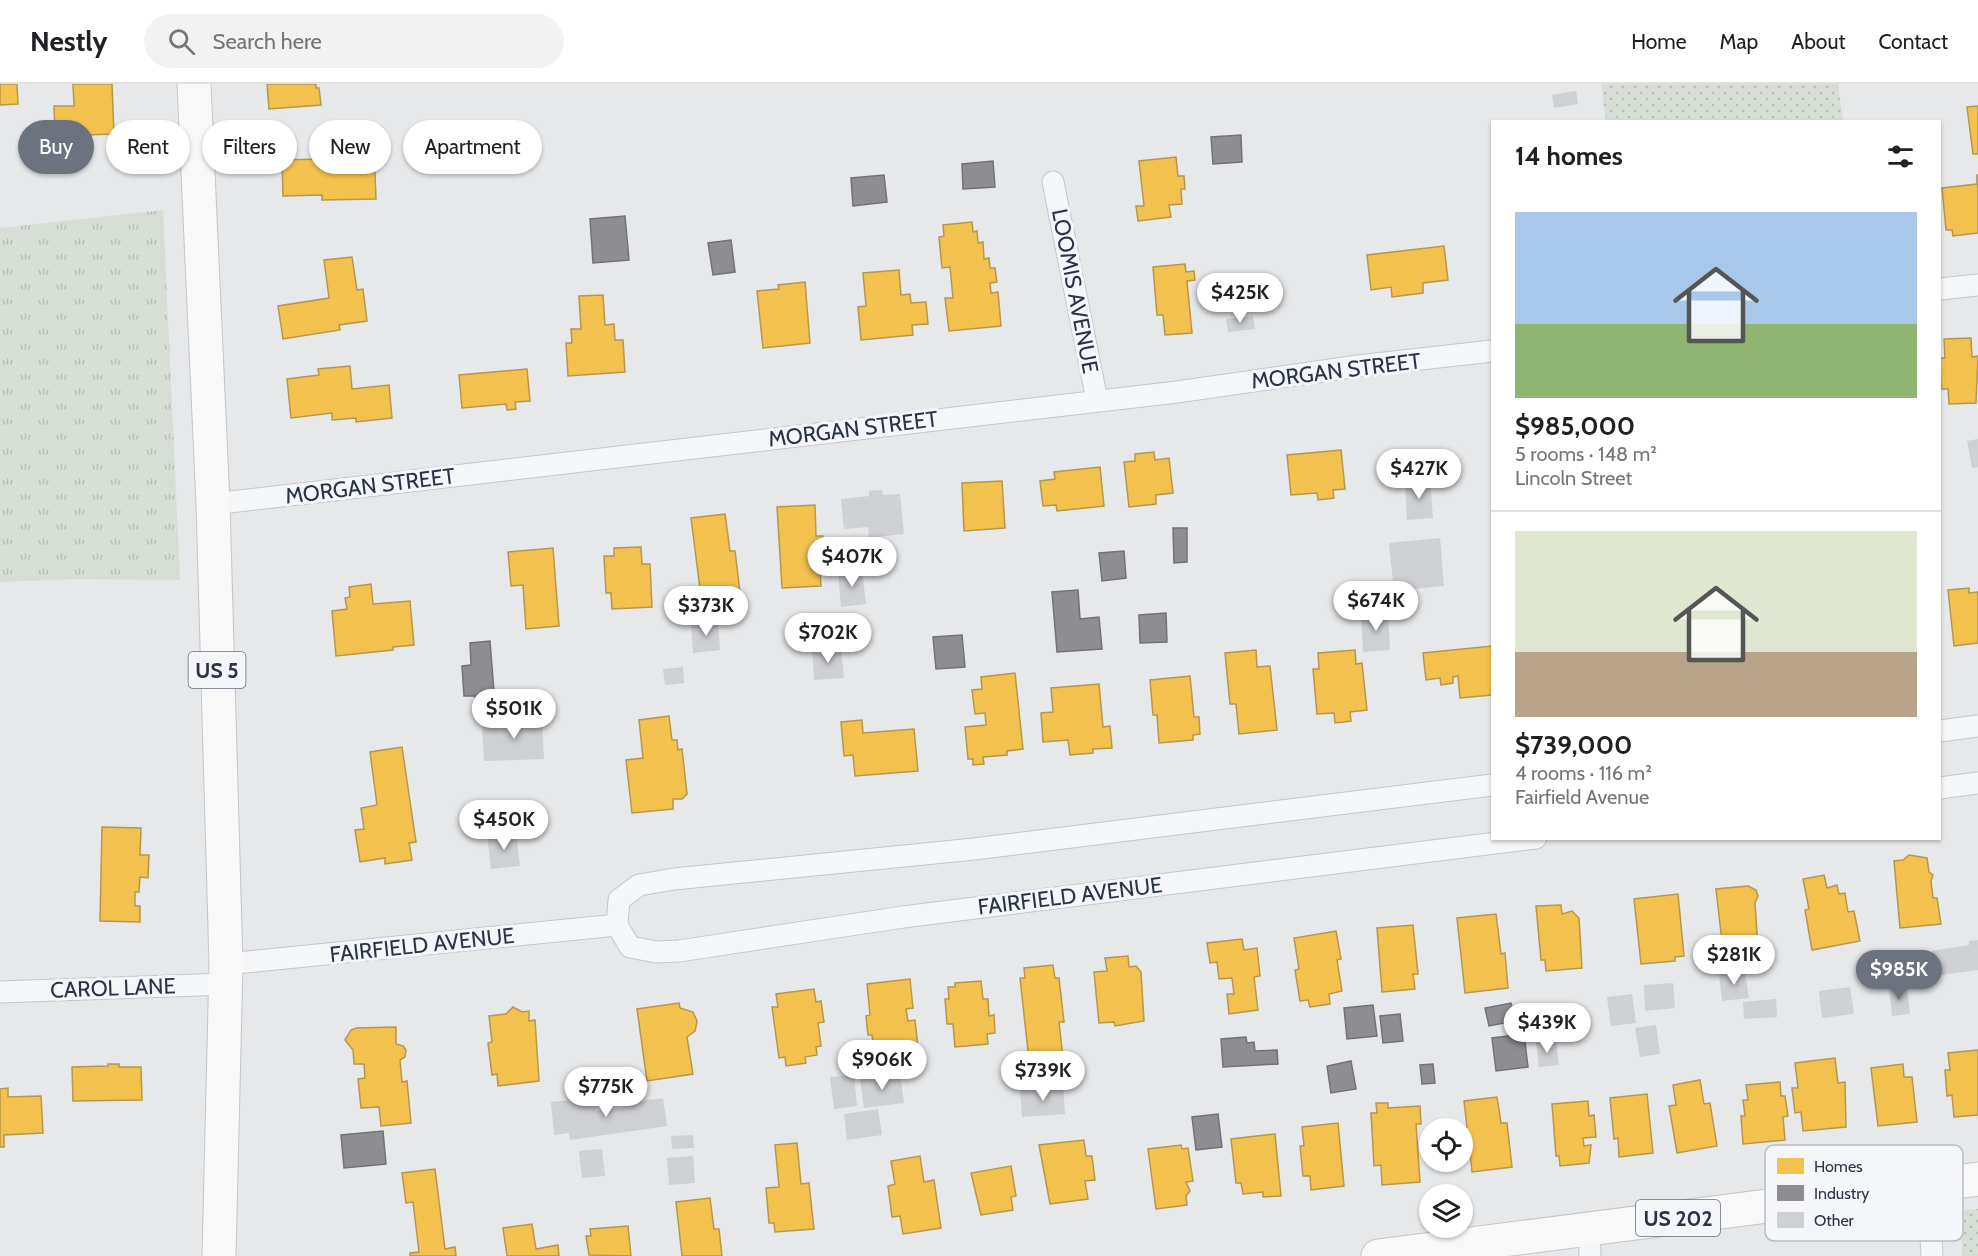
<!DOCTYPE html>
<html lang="en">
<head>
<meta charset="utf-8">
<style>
	body { margin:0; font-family:Cabin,sans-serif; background:#f2f2f2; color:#202124; height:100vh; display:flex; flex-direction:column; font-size:22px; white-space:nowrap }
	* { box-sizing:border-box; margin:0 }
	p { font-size:20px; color:#757577 }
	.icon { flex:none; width:33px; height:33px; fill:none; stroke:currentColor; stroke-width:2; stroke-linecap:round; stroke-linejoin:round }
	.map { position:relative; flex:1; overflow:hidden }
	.drawer { position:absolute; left:1491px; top:36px; width:450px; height:720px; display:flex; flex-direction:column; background:#fff; border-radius:0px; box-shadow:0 2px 4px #0004 }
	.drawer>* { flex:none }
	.banner { position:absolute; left:18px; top:36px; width:570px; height:54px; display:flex; gap:12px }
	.fabs { position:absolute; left:1419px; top:1034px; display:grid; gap:12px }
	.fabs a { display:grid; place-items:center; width:54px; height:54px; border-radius:50%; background:#fff; box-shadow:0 2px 4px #0004; font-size:30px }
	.price { position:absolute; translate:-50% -51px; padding:0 14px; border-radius:21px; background:#fff; color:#222; font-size:20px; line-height:39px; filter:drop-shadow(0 2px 3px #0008) }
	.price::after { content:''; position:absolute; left:50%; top:36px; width:18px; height:14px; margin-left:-9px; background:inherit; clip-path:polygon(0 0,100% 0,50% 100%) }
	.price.active { background:#6c737f; color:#fff }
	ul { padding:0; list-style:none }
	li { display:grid; align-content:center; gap:12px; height:318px; padding:0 24px }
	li+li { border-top:2px solid #e0e0e0 }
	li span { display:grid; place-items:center; height:186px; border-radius:0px; color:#555 }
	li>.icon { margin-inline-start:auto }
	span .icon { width:108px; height:108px; fill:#fffc; stroke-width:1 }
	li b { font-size:26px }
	h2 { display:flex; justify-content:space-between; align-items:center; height:72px; padding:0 24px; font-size:26px }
	.pill { padding:0 21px; border-radius:27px; background:#fff; box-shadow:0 2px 4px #0004; font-size:21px; line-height:54px }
	.pill.active { background:#6c737f; color:#fff }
	header { display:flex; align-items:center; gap:36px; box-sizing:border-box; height:84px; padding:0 30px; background:#fff; border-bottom:2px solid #e0e0e0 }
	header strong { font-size:28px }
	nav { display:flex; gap:33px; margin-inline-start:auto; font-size:21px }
	.search { width:420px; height:54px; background:#f2f2f2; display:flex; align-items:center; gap:15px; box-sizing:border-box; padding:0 21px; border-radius:33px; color:#757577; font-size:22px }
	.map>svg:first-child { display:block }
</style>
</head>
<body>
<header>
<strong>Nestly</strong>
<div class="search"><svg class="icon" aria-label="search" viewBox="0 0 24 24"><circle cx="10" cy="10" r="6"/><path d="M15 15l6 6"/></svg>Search here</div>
<nav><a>Home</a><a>Map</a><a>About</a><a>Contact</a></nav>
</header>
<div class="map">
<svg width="1978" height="1172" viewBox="0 0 1978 1172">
	<defs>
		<pattern id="grass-tufts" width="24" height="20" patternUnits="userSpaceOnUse" patternTransform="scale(1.5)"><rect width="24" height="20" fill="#d6ded6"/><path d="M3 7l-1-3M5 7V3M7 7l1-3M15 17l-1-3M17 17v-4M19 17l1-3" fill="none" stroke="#b8bfb9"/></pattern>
		<pattern id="park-dots" width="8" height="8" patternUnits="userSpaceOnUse" patternTransform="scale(1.5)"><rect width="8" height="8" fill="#d6ded6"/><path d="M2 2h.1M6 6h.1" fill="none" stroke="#b8bfb9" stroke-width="1.8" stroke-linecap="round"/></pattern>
	</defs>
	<rect width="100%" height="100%" fill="#e6e8ea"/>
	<path fill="url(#grass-tufts)" d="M163,126L180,496L77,495L0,498V144Z"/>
	<path fill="url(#park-dots)" d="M1601,0H1838L1843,37H1606Z
		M1978,1125V1172H1962L1960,1134L1966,1126Z"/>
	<path fill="#f2c14e" stroke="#b6974b" stroke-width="1.5" d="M0,0H17L18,20L0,21Z
		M73,0H112L114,50L55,52L54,22H74Z
		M267,0H316V4H319L321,21L269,25Z
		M1978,22V70H1973L1967,23Z
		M374,66L376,115L322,116V111L283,112L282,76L320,75V67Z
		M1176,73L1178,92H1184L1185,105H1181L1182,120L1169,121L1171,133L1138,137L1136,122H1144L1139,77Z
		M1977,91H1978V149L1953,152L1952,146H1946L1942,104L1977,100Z
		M972,138L973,148L977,147L978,159L983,158L984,175L989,174L990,184H995L997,198L990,199L991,209L998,208L1001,242L949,247L945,214H953L950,183L942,184L939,153L944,152L943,141Z
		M1444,162L1448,196L1423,199V209L1392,213L1391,203L1371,206L1367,171Z
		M352,173L357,206L363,205L367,237L339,241L340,246L283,255L278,222L329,214L324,176Z
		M1185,180L1186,188L1194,187L1195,196L1187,197L1192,249L1165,251L1163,231H1157L1153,183Z
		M899,186L901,211L910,210L911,219L926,218L928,240L912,241L913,251L861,256L858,223L866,222L863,189Z
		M805,198L810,259L763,264L757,207L779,205L778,201Z
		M603,211L605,241L614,240L615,256H623L625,288L568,292L566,259H572L571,245H581L579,212Z
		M1971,254L1972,273L1978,272L1976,319L1949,320L1948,305H1941L1940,274H1945L1944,255Z
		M350,282L352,305L389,301L392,334L356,338V334L332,336V329L291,334L287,295L319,291L318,285Z
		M527,285L530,317L515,318L516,325L507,326L506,320L462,324L459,291Z
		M1341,366L1345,405L1333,406L1334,414L1318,416L1317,409L1291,411L1287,371Z
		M1154,368L1155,376L1169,374L1173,409L1156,411V420L1129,423L1124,378L1135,377V370Z
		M1100,383L1104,422L1057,427L1056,421L1043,422L1040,397L1055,395L1054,388Z
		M1002,397L1005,444L964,447L962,399Z
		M815,421L816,452H823V467H819L821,502L782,504L777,423Z
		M725,430L730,467H735L740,508L701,513L691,434Z
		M641,463L642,480H650L652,523L612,525L611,509H606L604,472H614V464Z
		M553,464L559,542L526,545L523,501L511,502L508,468Z
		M371,500L373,520L410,517L414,561L393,563V566L336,572L332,527L347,525L345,514L350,513L349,503Z
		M1969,504V509L1978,508V559L1954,562L1948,506Z
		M1492,562V611L1460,614L1458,592L1453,593V599L1441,601L1440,594L1426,596L1423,569Z
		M1256,566L1257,583L1270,582L1277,646L1239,650L1236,620H1230L1225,569Z
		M1355,566L1356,580L1362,579L1367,626L1350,628L1351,637L1335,639L1334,629L1317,630L1313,585H1319L1318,569Z
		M1015,589L1023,665L1007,667V671L983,673L984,680L973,681V675H968L965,643L986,641L985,629L975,630L972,606L982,605L981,593Z
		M1190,592L1194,633H1199L1200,650L1193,651V656L1159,659L1157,631H1153L1150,596Z
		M1099,600L1103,643L1110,642L1112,664L1093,665V669L1070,671L1068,656L1043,658L1041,629L1053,628L1051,604Z
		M669,632L672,656H677L678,666L682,665L687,710L682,715H673V725L632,729L626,676L643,674L639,636Z
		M862,636L863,649L914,645L918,687L855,692L853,671L844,672L841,638Z
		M402,663L416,758L409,759L412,776L385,780V774L360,778L355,746L364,745L361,724L377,721L370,668Z
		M102,743L141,744L140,771H149L148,794L140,793L139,808H135V822H140V838L100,837Z
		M1909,771L1927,774L1929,788L1933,791L1931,797L1933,814H1937L1941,840L1900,844L1894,777L1903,776Z
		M1824,791L1827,804L1837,801L1839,810L1845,809L1848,828L1854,827L1860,857L1812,866L1805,826L1809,825L1803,795Z
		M1748,802L1756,806L1758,812L1755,819L1758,864L1723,867L1716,805Z
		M1678,810L1684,872L1675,873V877L1641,880L1634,815Z
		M1561,821L1562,830L1572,827L1579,834L1582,884L1546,887L1545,876H1541L1536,822Z
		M1496,830L1501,870L1505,869L1508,904L1465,909L1457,834Z
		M1413,841L1418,890H1413L1415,905L1382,908L1377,844Z
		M1336,847L1341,875L1337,876L1342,907L1329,910L1330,920L1310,923L1308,916L1300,917L1295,886L1299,885L1294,854Z
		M1242,855L1244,866L1257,864L1260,892L1254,893L1258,926L1229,930L1227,910H1234L1232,894L1219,895L1217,878L1210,879L1207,859Z
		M1128,872L1129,883L1136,882L1141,888L1144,937L1115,942L1114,938L1099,939L1094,888L1107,887L1105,874Z
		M1053,881L1055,894H1059L1064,938H1059L1063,974L1054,975L1056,998L1028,1002L1024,977L1029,976L1020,894H1025L1024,884Z
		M910,895L913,924L906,925L908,937L915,936L918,963L874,968L872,951H868L866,932L870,931L867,900Z
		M981,897L983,915H988L989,932L994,931L995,949L987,950L988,960L955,963L953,940H947L945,915H949L948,903H955V899Z
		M814,905L816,918L821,917L824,938L818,939L821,962L816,963L817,971L805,973L806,979L786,982L785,973L779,974L772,923H778L776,910Z
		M679,919L680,924L693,928L697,937L695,947L687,953L693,990L647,997L637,925Z
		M513,923L522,928L529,927V937L535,936L539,997L498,1002L497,990L492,991L488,959L492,958L489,932L506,930Z
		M396,943V960L403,962L406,966L405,973L400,976L402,998L407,997L411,1039L381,1042L379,1023L361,1024L358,995L365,994L364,980H354L353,966L345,956L351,946L356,944Z
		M1978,966V1031L1954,1033L1952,1011L1947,1012L1945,986H1950L1948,969Z
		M1835,974L1838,999L1845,998L1846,1043L1803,1047L1801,1028L1795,1029L1792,1004H1798L1795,979Z
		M108,980H119V983H141L142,1016L73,1017L72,983L108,982Z
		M1903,980L1904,993H1912L1917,1038L1878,1042L1871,984Z
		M1700,996L1704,1020L1710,1019L1717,1062L1677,1069L1669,1022L1676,1021L1673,1001Z
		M1780,998L1781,1012H1785L1788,1032L1783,1033L1785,1056L1743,1060L1741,1032H1745L1743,1016H1748L1746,1001Z
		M8,1004V1013L41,1012L43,1049L4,1051V1063H0V1005Z
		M1647,1010L1653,1069L1619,1073L1618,1054L1614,1055L1610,1014Z
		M1497,1013L1501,1039H1507L1512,1083L1472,1088L1470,1068L1463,1069L1462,1044H1460L1467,1043L1464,1017Z
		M1588,1017L1589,1032L1594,1031L1596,1053L1583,1054L1584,1062L1591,1061L1589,1079L1560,1082L1559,1072H1556L1552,1020Z
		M1376,1019H1388V1024L1420,1022L1421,1040H1416L1420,1098L1382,1101L1381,1081L1374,1082L1371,1029H1377Z
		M1338,1039L1344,1102L1311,1106L1310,1092H1303L1300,1062H1304L1302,1043Z
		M1275,1050L1281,1112L1263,1113V1108L1243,1110L1241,1099H1236L1231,1055Z
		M1084,1056L1086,1072H1092L1095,1096L1085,1097L1088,1115L1050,1120L1039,1061Z
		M797,1059L801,1100L809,1099L814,1145L775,1148L774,1139H769L766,1104L779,1103L775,1061Z
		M1181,1061L1182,1065L1188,1064L1193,1097L1186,1098L1190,1107L1186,1112L1187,1121L1156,1125L1148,1065Z
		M920,1072L924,1098L934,1096L941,1144L903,1150L900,1132L892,1133L888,1102L895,1100L891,1077Z
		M1011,1082L1016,1112L1011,1113L1013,1126L981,1131L971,1089Z
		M435,1085L445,1165L455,1163L456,1172H410V1169L419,1168L413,1118L406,1119L402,1089Z
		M710,1114L714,1145H719L722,1172H682L676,1118Z
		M532,1140L536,1165L558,1161L559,1172H507L503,1144Z
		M628,1142L631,1172L589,1171L586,1152H591L590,1145Z"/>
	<path fill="#8d8d92" stroke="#70727b" stroke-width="1.5" d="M1241,51L1242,78L1213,80L1211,53Z
		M993,77L995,103L963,105L962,80Z
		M884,91L887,118L853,122L851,94Z
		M625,132L629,176L593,179L590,135Z
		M731,156L735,188L713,191L708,159Z
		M1173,444H1187V478L1174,479Z
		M1124,467L1126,494L1102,497L1099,469Z
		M1078,506L1080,535L1099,533L1102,565L1057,568L1052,508Z
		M1166,529L1167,558L1140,559L1139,531Z
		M962,551L965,583L936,585L933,553Z
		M490,557L495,621L476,622L475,612H464L462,582L471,581L470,559Z
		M1511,919L1515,937L1489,942L1485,924Z
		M1373,921L1377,952L1347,955L1344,924Z
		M1400,930L1403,957L1383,959L1380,932Z
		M1524,950L1528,983L1496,987L1492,954Z
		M1246,953L1247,959L1254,958L1255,967L1277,966L1278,980L1223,983L1221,955Z
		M1351,977L1356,1005L1331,1009L1327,982Z
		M1433,980L1435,999L1422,1000L1420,981Z
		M1218,1030L1222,1063L1196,1066L1192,1033Z
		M383,1047L386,1080L344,1084L341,1051Z"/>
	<path fill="#ced0d3" d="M1576,7L1578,20L1554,24L1552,11Z
		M1253,232L1255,245L1228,248L1226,235Z
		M1978,355V383L1972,384L1967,357Z
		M1430,396L1433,434L1407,436L1405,398Z
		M882,406L883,411L900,410L904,450L869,454L868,443L844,445L841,415L869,412V407Z
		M1440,454L1444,502L1394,507L1389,459Z
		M862,486L866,520L841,523L838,488Z
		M1388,528L1390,566L1363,568L1361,530Z
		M843,534L844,558L811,560L809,536Z
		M718,538L720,566L693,569L691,541Z
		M841,563L844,594L814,596L812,566Z
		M683,583L684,599L665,601L663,585Z
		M542,633L544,675L484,677L482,640Z
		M516,748L520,782L491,785L487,751Z
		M1978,856V886L1934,892L1931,867L1969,861V857Z
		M1745,887L1749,914L1722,917L1719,890Z
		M1673,899L1675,924L1645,927L1644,901Z
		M1850,903L1854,930L1822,934L1819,907Z
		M1907,903L1910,930L1892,932L1889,904Z
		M1632,910L1636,939L1611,942L1607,913Z
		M1776,915L1777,933L1744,935L1743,918Z
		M1656,941L1660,970L1640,973L1635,944Z
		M1556,957L1559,981L1539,983L1536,959Z
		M900,989L904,1019L864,1024L860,995Z
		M854,991L857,1022L834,1025L830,993Z
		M1063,1003L1065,1030L1022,1033L1020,1006Z
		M595,1014L596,1026L624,1024V1019L663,1014L667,1042L570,1056L569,1049L554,1051L551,1018Z
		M878,1025L882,1051L847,1056L844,1030Z
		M693,1051L694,1064L672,1065L671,1052Z
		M602,1065L605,1092L582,1094L579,1067Z
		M693,1072L695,1099L669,1101L667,1074Z"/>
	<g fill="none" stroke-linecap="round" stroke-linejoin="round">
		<g stroke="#c4c6c8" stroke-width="23">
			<path id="minor" d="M1053,98L1097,316
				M1940,205L1978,201
				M213,420L1177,308L1358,282L1492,267
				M1940,647L1978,642
				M1492,701L974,765L674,795L639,801L619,816L617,841L630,863L656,868L679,867L903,833L1536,754
				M1940,704L1978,699
				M226,880L617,841
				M0,908L226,900
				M1928,1100L1932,1172
				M1589,1145L1590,1172"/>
		</g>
		<g stroke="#c2c5c8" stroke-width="35">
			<path id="primary" d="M194,0L213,420L226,880L219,1172
				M1378,1172L1978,1095"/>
		</g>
		<use href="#minor" stroke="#f5f6f7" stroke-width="21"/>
		<use href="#primary" stroke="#f8f8f8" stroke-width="33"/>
	</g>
	<g text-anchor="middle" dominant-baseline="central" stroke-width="6" stroke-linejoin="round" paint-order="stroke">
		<g fill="#f4f6f9" stroke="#676e7b" stroke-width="1.5">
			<rect x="188.5" y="568" width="57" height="36" rx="4.5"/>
			<rect x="1636" y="1116" width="84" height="36" rx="4.5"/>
		</g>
		<g font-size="21" font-weight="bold" fill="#2b3445">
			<text x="217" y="586">US 5</text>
			<text x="1678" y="1134">US 202</text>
		</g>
		<g font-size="22" fill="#2b3445" stroke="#f4f6f9">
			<text transform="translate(1075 207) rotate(79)">LOOMIS AVENUE</text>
			<text transform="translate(1336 287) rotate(-7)">MORGAN STREET</text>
			<text transform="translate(853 345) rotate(-7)">MORGAN STREET</text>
			<text transform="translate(370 402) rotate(-7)">MORGAN STREET</text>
			<text transform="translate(1070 812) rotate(-7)">FAIRFIELD AVENUE</text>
			<text transform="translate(422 861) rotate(-6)">FAIRFIELD AVENUE</text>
			<text transform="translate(113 904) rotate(-2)">CAROL LANE</text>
		</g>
	</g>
	<rect x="1765" y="1061" width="198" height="96" rx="9" fill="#f4f6f9" stroke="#b8bcc3" stroke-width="1.5"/>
	<rect x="1777" y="1074" width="27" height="16" fill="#f2c14e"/>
	<rect x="1777" y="1101" width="27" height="16" fill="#8d8d92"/>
	<rect x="1777" y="1128" width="27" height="16" fill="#ced0d3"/>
	<g font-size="16" fill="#2b3445">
		<text x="1814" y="1088">Homes</text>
		<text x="1814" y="1115">Industry</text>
		<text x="1814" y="1142">Other</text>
	</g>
</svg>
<div class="fabs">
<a><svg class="icon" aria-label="locate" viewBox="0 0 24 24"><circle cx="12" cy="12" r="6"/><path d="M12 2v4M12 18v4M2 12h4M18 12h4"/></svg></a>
<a><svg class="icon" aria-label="layers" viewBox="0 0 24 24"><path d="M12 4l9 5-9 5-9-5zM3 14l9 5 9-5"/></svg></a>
</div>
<b class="price" style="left:1240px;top:240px">$425K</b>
<b class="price" style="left:1419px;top:416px">$427K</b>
<b class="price" style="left:852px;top:504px">$407K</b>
<b class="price" style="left:1376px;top:548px">$674K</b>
<b class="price" style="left:706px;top:553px">$373K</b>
<b class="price" style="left:828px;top:580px">$702K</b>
<b class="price" style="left:514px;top:656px">$501K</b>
<b class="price" style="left:504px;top:767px">$450K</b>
<b class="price" style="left:1734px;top:902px">$281K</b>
<b class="price active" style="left:1899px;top:917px">$985K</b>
<b class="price" style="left:1547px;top:970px">$439K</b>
<b class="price" style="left:882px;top:1007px">$906K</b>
<b class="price" style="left:1043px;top:1018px">$739K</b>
<b class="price" style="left:606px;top:1034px">$775K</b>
<div class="banner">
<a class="pill active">Buy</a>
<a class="pill">Rent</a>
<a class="pill">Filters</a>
<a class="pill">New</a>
<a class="pill">Apartment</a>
</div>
<section class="drawer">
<h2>14 homes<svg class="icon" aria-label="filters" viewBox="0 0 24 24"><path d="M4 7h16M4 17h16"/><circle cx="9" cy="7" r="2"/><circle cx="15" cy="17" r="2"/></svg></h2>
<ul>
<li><span style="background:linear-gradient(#a9c7e8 60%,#8fb573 0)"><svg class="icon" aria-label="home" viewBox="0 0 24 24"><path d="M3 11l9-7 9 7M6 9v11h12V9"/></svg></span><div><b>$985,000</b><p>5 rooms · 148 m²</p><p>Lincoln Street</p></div></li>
<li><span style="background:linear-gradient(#dfe7d0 65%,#b9a48a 0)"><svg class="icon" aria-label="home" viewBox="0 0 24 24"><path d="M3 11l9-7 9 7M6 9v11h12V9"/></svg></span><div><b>$739,000</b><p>4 rooms · 116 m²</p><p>Fairfield Avenue</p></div></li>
</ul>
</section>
</div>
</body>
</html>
